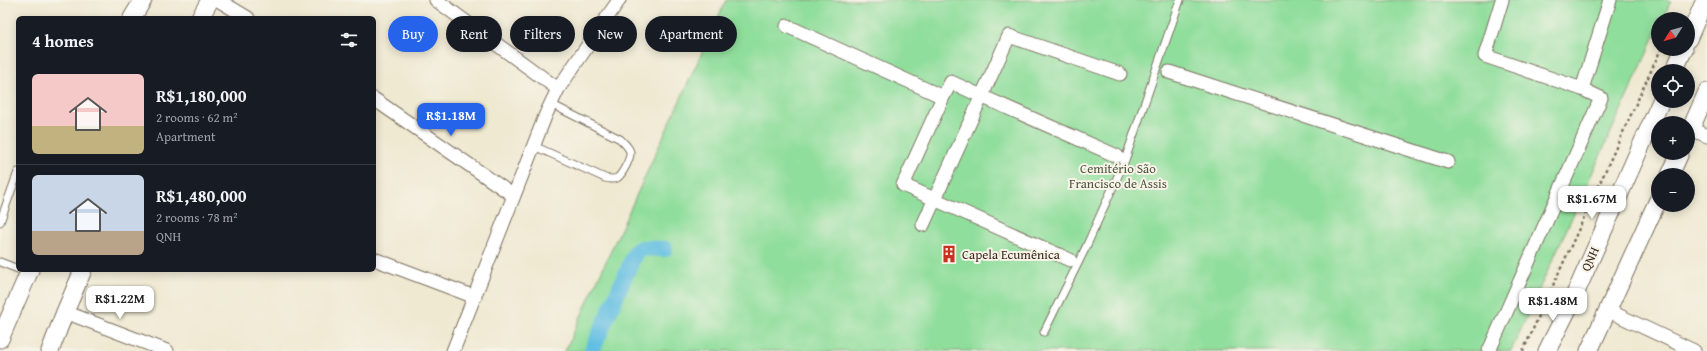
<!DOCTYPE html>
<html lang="en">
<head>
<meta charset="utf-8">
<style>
	body { margin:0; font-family:"Gentium Book Plus",serif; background:#242831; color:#f1f3f6; height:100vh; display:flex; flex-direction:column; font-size:15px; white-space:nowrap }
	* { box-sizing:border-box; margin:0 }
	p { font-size:13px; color:#9ea1a6 }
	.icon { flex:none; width:22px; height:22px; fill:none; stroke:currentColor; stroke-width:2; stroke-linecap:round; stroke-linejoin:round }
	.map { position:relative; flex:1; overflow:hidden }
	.panel { position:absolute; left:16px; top:16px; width:360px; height:256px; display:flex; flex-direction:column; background:#171b24; border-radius:6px; box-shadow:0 2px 10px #0003 }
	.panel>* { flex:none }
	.guide { position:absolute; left:388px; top:16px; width:380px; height:36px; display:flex; gap:8px }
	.needle { width:26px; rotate:233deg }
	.buttons { position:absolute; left:1651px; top:12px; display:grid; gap:8px }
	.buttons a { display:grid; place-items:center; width:44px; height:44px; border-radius:50%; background:#171b24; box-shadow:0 2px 10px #0003; font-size:20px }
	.price { position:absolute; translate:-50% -34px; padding:0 9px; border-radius:8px; background:#fff; color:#222; font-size:13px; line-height:26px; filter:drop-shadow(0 1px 2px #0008) }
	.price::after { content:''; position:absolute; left:50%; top:24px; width:12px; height:9px; margin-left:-6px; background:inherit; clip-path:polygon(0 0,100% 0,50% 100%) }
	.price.active { background:#2563eb; color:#fff }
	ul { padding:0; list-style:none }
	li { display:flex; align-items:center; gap:12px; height:100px; padding:0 16px }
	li+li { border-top:1px solid #363941 }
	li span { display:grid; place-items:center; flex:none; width:112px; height:80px; border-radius:6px; color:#555 }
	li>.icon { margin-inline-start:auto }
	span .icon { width:48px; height:48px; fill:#fffc; stroke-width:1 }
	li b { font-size:17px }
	h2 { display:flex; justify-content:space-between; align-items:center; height:48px; padding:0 16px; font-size:17px }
	.chip { padding:0 14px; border-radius:18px; background:#171b24; box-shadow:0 2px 10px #0003; font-size:14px; line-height:36px }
	.chip.active { background:#2563eb; color:#fff }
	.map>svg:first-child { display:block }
</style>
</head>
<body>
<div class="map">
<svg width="1707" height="351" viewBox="0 0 1707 351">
	<rect width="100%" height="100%" fill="#f7f3e8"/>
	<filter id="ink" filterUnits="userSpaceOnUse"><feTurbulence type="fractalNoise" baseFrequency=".025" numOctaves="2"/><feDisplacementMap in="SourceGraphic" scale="8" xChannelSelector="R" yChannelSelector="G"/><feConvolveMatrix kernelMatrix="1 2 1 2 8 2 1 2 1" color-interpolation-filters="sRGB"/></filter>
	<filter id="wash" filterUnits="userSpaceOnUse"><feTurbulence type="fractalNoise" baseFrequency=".012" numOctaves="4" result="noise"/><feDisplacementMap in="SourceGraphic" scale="16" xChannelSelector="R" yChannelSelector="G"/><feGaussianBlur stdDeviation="0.9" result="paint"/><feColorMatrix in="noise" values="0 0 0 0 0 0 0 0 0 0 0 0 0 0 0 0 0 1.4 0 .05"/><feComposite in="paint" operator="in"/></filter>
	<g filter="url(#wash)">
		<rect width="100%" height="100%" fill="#efe9d2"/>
		<path fill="#90de9c" stroke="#66845d" d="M726,0H1671L1663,19H1658V29L1511,351H565Z"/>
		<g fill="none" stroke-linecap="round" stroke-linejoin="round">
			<path stroke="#64bfe2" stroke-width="16" d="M592,351L636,251L642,248L665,249"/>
		</g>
	</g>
	<g filter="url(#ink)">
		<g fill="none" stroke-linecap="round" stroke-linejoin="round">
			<g stroke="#7a6d5d" stroke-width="9">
				<path id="service" d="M534,146L605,178C609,179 613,180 617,178C622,175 631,158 630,152C629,147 624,143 620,139L551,104
					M0,222L18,172
					M0,262L18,269
					M1044,332L1086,247L1125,160L1180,0"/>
			</g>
			<g stroke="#7a6d5d" stroke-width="15">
				<path id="minor" d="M218,0L248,18
					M436,0L558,89
					M787,26L943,97L951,82L981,96L1117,156
					M1169,72L1448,162
					M1582,89L1610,0
					M943,97L903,185L1070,260
					M374,99L514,196
					M1691,129L1707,136
					M923,225L1009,36L1120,74
					M374,259L475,297
					M1607,310L1694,351
					M65,312L167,351
					M453,351L546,114L558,89L619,0
					M1489,351L1601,98L1582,89L1485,56L1502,0"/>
			</g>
			<g stroke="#7a6d5d" stroke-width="19">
				<path id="tertiary" d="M132,18L143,0
					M200,18L210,0
					M1688,39L1705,0
					M1674,71L1684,49
					M1688,135L1707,92
					M1670,175L1680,153
					M0,339L30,270
					M50,351L65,312L83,270
					M1547,351L1572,301L1661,101
					M1589,351L1658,200"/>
			</g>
			<path stroke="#7a6d5d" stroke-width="2.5" stroke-dasharray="3 3" stroke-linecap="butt" d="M1523,351L1661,49"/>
			<use href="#service" stroke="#fff" stroke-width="7"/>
			<use href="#minor" stroke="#fff" stroke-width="13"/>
			<use href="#tertiary" stroke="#fff" stroke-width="17"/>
		</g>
	</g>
	<defs>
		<g id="building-bare" transform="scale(1.38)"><path d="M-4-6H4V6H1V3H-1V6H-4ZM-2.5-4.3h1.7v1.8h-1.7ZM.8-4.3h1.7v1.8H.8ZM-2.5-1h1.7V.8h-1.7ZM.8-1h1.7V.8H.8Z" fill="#c8321e" stroke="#f7f3e8" stroke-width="2.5" paint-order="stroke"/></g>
	</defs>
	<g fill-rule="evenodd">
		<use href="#building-bare" x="949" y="254"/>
	</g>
	<g text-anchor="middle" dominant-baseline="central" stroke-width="4" stroke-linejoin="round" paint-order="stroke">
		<g font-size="13" fill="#50573e" stroke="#f7f3e8">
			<text x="1118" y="168">Cemitério São<tspan x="1118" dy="15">Francisco de Assis</tspan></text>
		</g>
		<g font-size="13" fill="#3b2a1e" stroke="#f7f3e8" text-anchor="start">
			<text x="962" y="254">Capela Ecumênica</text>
		</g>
		<g font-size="13" fill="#3b2a1e" stroke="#f7f3e8">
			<text transform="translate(1590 259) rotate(-66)">QNH</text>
		</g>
	</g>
</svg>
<div class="buttons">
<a><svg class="needle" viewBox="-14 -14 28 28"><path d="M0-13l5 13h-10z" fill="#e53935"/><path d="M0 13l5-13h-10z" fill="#9ea1a6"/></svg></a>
<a><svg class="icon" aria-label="locate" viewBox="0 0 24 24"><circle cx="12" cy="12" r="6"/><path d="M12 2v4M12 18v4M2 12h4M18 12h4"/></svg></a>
<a>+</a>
<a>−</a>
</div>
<b class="price active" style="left:451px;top:137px">R$1.18M</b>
<b class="price" style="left:1592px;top:220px">R$1.67M</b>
<b class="price" style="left:120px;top:320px">R$1.22M</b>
<b class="price" style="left:1553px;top:322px">R$1.48M</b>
<div class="guide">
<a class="chip active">Buy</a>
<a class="chip">Rent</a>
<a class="chip">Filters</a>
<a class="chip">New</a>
<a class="chip">Apartment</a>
</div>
<section class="panel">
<h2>4 homes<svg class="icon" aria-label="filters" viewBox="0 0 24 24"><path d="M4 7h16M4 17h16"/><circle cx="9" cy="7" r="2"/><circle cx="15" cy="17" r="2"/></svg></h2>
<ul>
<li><span style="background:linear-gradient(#f6c9c9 65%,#c2b280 0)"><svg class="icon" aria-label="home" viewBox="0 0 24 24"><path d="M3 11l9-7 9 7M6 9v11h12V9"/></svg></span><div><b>R$1,180,000</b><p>2 rooms · 62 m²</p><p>Apartment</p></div></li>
<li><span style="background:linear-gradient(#c9d6e8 70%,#b9a48a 0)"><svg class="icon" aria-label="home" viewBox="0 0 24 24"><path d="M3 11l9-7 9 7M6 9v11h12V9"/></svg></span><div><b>R$1,480,000</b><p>2 rooms · 78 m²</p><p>QNH</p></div></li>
</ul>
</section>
</div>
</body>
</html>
